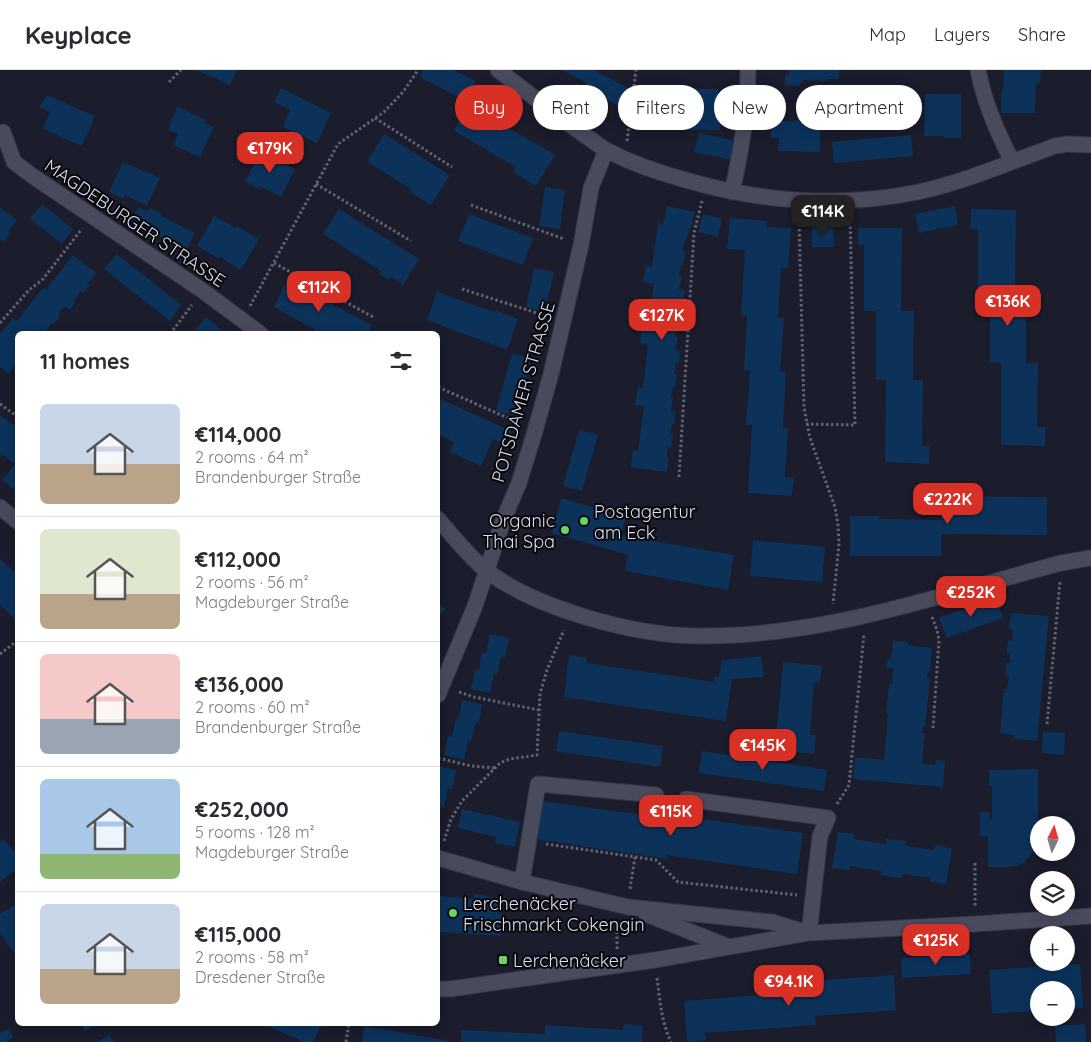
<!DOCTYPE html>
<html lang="en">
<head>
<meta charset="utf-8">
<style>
	body { margin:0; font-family:Quicksand,sans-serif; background:#f7f7f7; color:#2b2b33; height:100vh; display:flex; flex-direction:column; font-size:19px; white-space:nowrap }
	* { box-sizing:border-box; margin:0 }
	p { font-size:16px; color:#7c7c81 }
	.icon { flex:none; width:28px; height:28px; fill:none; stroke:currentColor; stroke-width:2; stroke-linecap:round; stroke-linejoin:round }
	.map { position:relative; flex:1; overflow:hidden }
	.side { position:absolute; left:15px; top:261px; width:425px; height:695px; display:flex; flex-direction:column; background:#fff; border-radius:8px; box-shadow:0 2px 12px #0003 }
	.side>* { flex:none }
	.guide { position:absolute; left:455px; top:15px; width:475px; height:45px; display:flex; gap:10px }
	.needle { width:32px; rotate:5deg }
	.tools { position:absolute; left:1030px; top:746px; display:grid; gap:10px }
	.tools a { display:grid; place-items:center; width:45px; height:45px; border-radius:50%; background:#fff; box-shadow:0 2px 12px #0003; font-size:25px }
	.price { position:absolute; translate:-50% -42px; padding:0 11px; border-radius:10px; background:#d93025; color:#fff; font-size:16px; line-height:32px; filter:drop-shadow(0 1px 2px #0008) }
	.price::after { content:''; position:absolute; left:50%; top:30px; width:15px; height:11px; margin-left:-8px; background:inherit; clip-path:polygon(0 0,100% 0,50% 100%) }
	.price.active { background:#222; color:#fff }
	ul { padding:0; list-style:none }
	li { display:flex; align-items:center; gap:15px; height:125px; padding:0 25px }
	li+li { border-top:1px solid #e1e1e2 }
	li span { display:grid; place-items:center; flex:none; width:140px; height:100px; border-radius:8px; color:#555 }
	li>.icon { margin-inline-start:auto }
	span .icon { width:60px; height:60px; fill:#fffc; stroke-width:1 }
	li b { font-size:21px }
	h2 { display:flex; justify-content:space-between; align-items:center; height:60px; padding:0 25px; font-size:21px }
	.pill { padding:0 18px; border-radius:22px; background:#fff; box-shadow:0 2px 12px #0003; font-size:18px; line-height:45px }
	.pill.active { background:#d93025; color:#fff }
	header { display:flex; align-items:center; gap:30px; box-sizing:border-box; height:70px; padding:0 25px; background:#fff; border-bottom:1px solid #e1e1e2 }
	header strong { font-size:24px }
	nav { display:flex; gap:28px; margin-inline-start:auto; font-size:18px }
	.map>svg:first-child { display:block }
</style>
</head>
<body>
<header>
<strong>Keyplace</strong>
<nav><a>Map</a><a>Layers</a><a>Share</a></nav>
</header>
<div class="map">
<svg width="1091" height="972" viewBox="0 0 1091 972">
	<rect width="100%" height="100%" fill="#1b1c2c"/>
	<path fill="#0c325a" d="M196,0H237L230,15Z
		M423,0H454L476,11L466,31L420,7Z
		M562,0H594L628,18L620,36L584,18L587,13Z
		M789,0H839V9H827V11L803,10L799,16L785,15V7L789,3Z
		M1004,0H1041L1040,13H1036L1035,43H1001V22L1003,21Z
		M281,18L331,43L317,73L283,57L290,40L274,32Z
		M684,19H718L720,60L664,59L667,24H684Z
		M925,24H961V68H944V66H924Z
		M47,25L95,46L82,76L43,59L50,42L39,37Z
		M470,33L493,45L491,48L555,85L536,116L513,102L516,97L454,61Z
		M177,37L205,49L204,52L214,57L200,87L173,75L178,64L168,60Z
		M798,46L820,47V82L778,81L779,68H771V51H798Z
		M699,63L736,71L733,90L694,82Z
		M384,64L450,105L431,135L410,122L411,119L367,92Z
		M911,65L913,86L834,93L832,72Z
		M261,81L295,99L281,127L260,116L259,119L245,111Z
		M123,92L160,108L147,136L125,125L123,129L109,122Z
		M545,117L565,120L560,159L539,156Z
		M42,134L73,159L62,174L30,149Z
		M667,136L695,142L691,158H689L687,170H685L683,181H685L683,195H681L679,205L682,206L679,219L685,220L683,232H680L679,241L682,242L679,257L677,256L675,266L678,267L675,280L680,281L679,293H676L674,304H677L675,317L673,316L671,327H673L671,341L676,342L674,354H672L670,364H673L671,378L668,377L666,388H669L667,402L631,397L633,380L638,381L644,336L635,335L638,317L643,318L648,275L640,273L642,258L647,259L654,214L643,212L646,196L652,197L658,153L663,154Z
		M955,136L958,155L919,163L915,144Z
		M0,137L17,150L8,162L11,163L3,172L0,170Z
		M138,137L148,141L150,138L161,143L160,145L195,163L186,180L131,152Z
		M339,139L419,189L403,215L391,207L389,210L379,204L381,201L323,164Z
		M971,139L1016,140L1015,225H1026V293H1038L1037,357H1045V376L1001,375V293L990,292V225H978V159H971Z
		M469,144L533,168L523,195L458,171Z
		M703,144L722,149L718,167L698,162Z
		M214,146L236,158L237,156L259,169L241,200L220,187L219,189L197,176Z
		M730,148L767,151L766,157L791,158L788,198H781L778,248H784L780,302H786L783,358H788L785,407L794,408L792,426L748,423L752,355H746L750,300H744L747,246H741L745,180L727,179Z
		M812,157H833L834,177H812Z
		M858,158H902L901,241H914L913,310H923L922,376H930L929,394L885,392L886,310L876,309V241H864V175H858Z
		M117,184L181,235L170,251L104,199Z
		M73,185L96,203L87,214L89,216L83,223L81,221L74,231L75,233L70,240L65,236L58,245L60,247L54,254L52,253L45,263L46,264H18V293L17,292L8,304L0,297V264L13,248L17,251L43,218L46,220Z
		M534,198L554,202L545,242L526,237Z
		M287,211L372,255L367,264H323L274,237Z
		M437,222L495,242V240L518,249L507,280L427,250Z
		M206,247L226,264H192Z
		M512,283L531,289L516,346L496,341Z
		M438,328L511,361L506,375L493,369L481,396L450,382L454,372L438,364Z
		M0,345L18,358V387L13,393L2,384L0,386Z
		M579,360L598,365L582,421L563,416Z
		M15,394L18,397V423L2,410Z
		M941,426L1047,427V465L941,464V486H850V446H879V449L941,450Z
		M561,428L626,447L621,465L734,485L728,520L625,501L628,485L552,463Z
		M753,470L825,477L822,512L750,506Z
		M0,489L18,505V546L15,549L0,535Z
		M996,528L1003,548L947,568L939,548Z
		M438,532L445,539L438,548Z
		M1011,543L1049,546L1037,671L1013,668L1014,665L1000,663L1004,619H1007L1009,606H1005L1006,593H1010V584L1007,583L1008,570L1012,571L1013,559H1009Z
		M490,564L509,568L505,588L501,587L497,605L494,604L490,623L471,619L475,599L479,600L482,582L486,583Z
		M893,571L908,572V575L932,578L930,602L928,601L927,608H930L925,657H923L922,663H925L922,694L935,695L936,690L945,691L943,717L853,709L855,687L884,690L888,644H886L889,613L892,614L893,598H886L887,589H891Z
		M569,585L587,588L586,593L714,612L715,607H719L722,590L761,586L764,607L732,609L726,651L564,627Z
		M783,592L822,596L820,613L814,612L810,665H816L814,684L775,680Z
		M462,630L482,634L479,653L476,652L471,672L468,671L464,690L444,685L448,666L452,667L456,648L459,649Z
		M559,661L663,676L660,697L556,681Z
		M1043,662L1065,663L1064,685L1042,683Z
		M702,681L827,700L824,721L699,703Z
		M438,696L456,700L452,719H448L444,737L441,736L438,749Z
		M1038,699V766L1035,778L1032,784L1023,793L1017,796L1008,797H988V767L980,766V742H989V749H992V716H989V700Z
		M541,731L672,749L673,745L803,763L797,804L667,785V789L535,769Z
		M462,739L520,752L515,777L495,773L496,767L458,758Z
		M838,762L854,764V769L886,774V769L906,771L905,776L934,780L935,775L952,778L946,814L930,812L931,808L902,804L901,808L880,805L881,801L850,796V800L832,798Z
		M4,769L18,786V798L0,812V772Z
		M475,824L501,829L498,842L502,844L501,866L438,862V826L474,829Z
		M18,833V885L16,886L1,865H0V844Z
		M970,884L971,904L902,908L901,888Z
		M1080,894L1083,938L1066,939V920H1039V941L992,944L989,900Z
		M894,905L896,940L815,946L816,955L705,963L706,970L687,972L684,931L813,921L812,911Z
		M81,954H97L85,961Z
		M263,954H322L313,972H304Z
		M624,954L643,956L642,972H461V960L545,964V955L623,960Z
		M1085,954L1086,972H1056L1055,956Z
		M364,956L449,971V972H362Z
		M9,959L13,968L5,972H0V963Z
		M109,965L114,972H98Z"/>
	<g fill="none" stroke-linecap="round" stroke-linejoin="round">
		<g stroke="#353643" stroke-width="17">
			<path id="minor" d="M498,0C526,21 554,44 583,64C591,69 599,76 608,81C631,93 657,102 682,109C759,132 839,138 918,122C965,112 1010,92 1055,76L1068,74L1091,75
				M978,0C984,32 997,62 1012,91
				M3,62L14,92L34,107L203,221L261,264
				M732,122C741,81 748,42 748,0
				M0,437L18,452
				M438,449C453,466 468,486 487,501C516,523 550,536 585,547C622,558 661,566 700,566C824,567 943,524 1061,493L1091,488
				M438,625L475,536L504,448L519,413L535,361L551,304L581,175L591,118L606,80
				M686,729L828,748L820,766L809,863
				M438,788L522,812L628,837L772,852L805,862
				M522,812L538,714L656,725
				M646,844L729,877
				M438,919H450L655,890L809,863L975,854L1091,846"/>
		</g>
		<path stroke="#626371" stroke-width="3" stroke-dasharray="2.5 2.5" stroke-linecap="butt" d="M169,12L181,0
			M375,48L452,97
			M627,71L636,0
			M316,114L411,171
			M471,135L564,169
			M799,149L804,338L810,368L835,437L838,455L839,474L833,534
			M274,193L375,248
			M462,219L546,246
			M250,236L338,74L384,42L403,22L418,0
			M0,253L28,221L43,209L81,160
			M170,264L192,235
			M438,317L519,353
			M0,334L18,347
			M806,354L855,355L850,146
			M679,407L694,163L702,131
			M932,547L937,560L939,570L933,658
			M0,584L18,570
			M459,622L474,627L539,640
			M1047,654L1060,511
			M438,688L471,696L495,698
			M837,734L849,715L864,564
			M444,771L451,749L462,731L500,693L510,689L537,685L540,624L547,600L564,560
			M546,774L656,790L678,812L797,825
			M975,793V836
			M630,819L635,787
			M617,879V853
			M657,908C660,930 661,951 671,972
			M346,972L349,954"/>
		<use href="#minor" stroke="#494b5d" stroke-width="15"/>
	</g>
	<g fill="#6ad363" stroke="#07070e" stroke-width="2">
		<circle cx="584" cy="451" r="5"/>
		<circle cx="565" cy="460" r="5"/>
		<circle cx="453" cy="843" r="5"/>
		<rect x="498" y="885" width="10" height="10" rx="2.5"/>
	</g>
	<g text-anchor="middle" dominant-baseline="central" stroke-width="4" stroke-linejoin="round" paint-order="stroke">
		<g font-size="18" fill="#dddfe9" stroke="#07070e">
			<text transform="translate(135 153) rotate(34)">MAGDEBURGER STRASSE</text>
			<text transform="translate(523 322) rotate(-74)">POTSDAMER STRASSE</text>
		</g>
		<g font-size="18" fill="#dddfe9" stroke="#07070e" text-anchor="start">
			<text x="594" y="441">Postagentur<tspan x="594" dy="21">am Eck</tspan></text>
			<text x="555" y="450" text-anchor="end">Organic<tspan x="555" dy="21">Thai Spa</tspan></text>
			<text x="463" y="833">Lerchenäcker<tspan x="463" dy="21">Frischmarkt Cokengin</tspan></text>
			<text x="513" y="890">Lerchenäcker</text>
		</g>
	</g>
</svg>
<div class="tools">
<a><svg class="needle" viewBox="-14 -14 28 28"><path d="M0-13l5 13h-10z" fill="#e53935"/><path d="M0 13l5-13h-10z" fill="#7c7c81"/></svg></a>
<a><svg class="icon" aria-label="layers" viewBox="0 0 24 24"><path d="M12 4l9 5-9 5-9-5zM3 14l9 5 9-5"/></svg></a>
<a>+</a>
<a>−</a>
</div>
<b class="price" style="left:270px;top:104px">€179K</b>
<b class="price active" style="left:823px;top:167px">€114K</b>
<b class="price" style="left:319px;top:243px">€112K</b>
<b class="price" style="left:1008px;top:257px">€136K</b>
<b class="price" style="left:662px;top:271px">€127K</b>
<b class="price" style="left:948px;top:455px">€222K</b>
<b class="price" style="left:971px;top:548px">€252K</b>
<b class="price" style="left:763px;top:701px">€145K</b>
<b class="price" style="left:671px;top:767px">€115K</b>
<b class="price" style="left:936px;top:896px">€125K</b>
<b class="price" style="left:789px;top:937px">€94.1K</b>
<div class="guide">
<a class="pill active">Buy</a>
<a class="pill">Rent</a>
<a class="pill">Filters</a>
<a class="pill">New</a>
<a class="pill">Apartment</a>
</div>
<section class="side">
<h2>11 homes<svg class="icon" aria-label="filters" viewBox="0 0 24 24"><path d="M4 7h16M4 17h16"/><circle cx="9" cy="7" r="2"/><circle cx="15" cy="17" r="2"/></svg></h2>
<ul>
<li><span style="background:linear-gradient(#c9d6e8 60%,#b9a48a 0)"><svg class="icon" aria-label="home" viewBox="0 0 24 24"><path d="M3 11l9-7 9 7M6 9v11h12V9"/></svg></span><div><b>€114,000</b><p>2 rooms · 64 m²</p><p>Brandenburger Straße</p></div></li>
<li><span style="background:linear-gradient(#dfe7d0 65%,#b9a48a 0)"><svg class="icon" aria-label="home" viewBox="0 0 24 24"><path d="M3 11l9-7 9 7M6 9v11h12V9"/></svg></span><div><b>€112,000</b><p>2 rooms · 56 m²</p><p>Magdeburger Straße</p></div></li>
<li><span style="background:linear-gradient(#f6c9c9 65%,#9aa5b1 0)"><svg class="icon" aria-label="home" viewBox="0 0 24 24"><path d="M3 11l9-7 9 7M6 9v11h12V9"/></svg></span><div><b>€136,000</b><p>2 rooms · 60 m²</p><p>Brandenburger Straße</p></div></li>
<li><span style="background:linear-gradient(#a9c7e8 75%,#8fb573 0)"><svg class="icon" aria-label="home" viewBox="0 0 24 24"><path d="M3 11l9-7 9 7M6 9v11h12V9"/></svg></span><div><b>€252,000</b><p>5 rooms · 128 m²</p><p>Magdeburger Straße</p></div></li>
<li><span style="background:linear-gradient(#c9d6e8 65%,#b9a48a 0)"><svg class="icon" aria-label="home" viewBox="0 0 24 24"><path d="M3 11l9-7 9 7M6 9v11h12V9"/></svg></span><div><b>€115,000</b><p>2 rooms · 58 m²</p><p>Dresdener Straße</p></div></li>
</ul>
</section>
</div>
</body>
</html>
